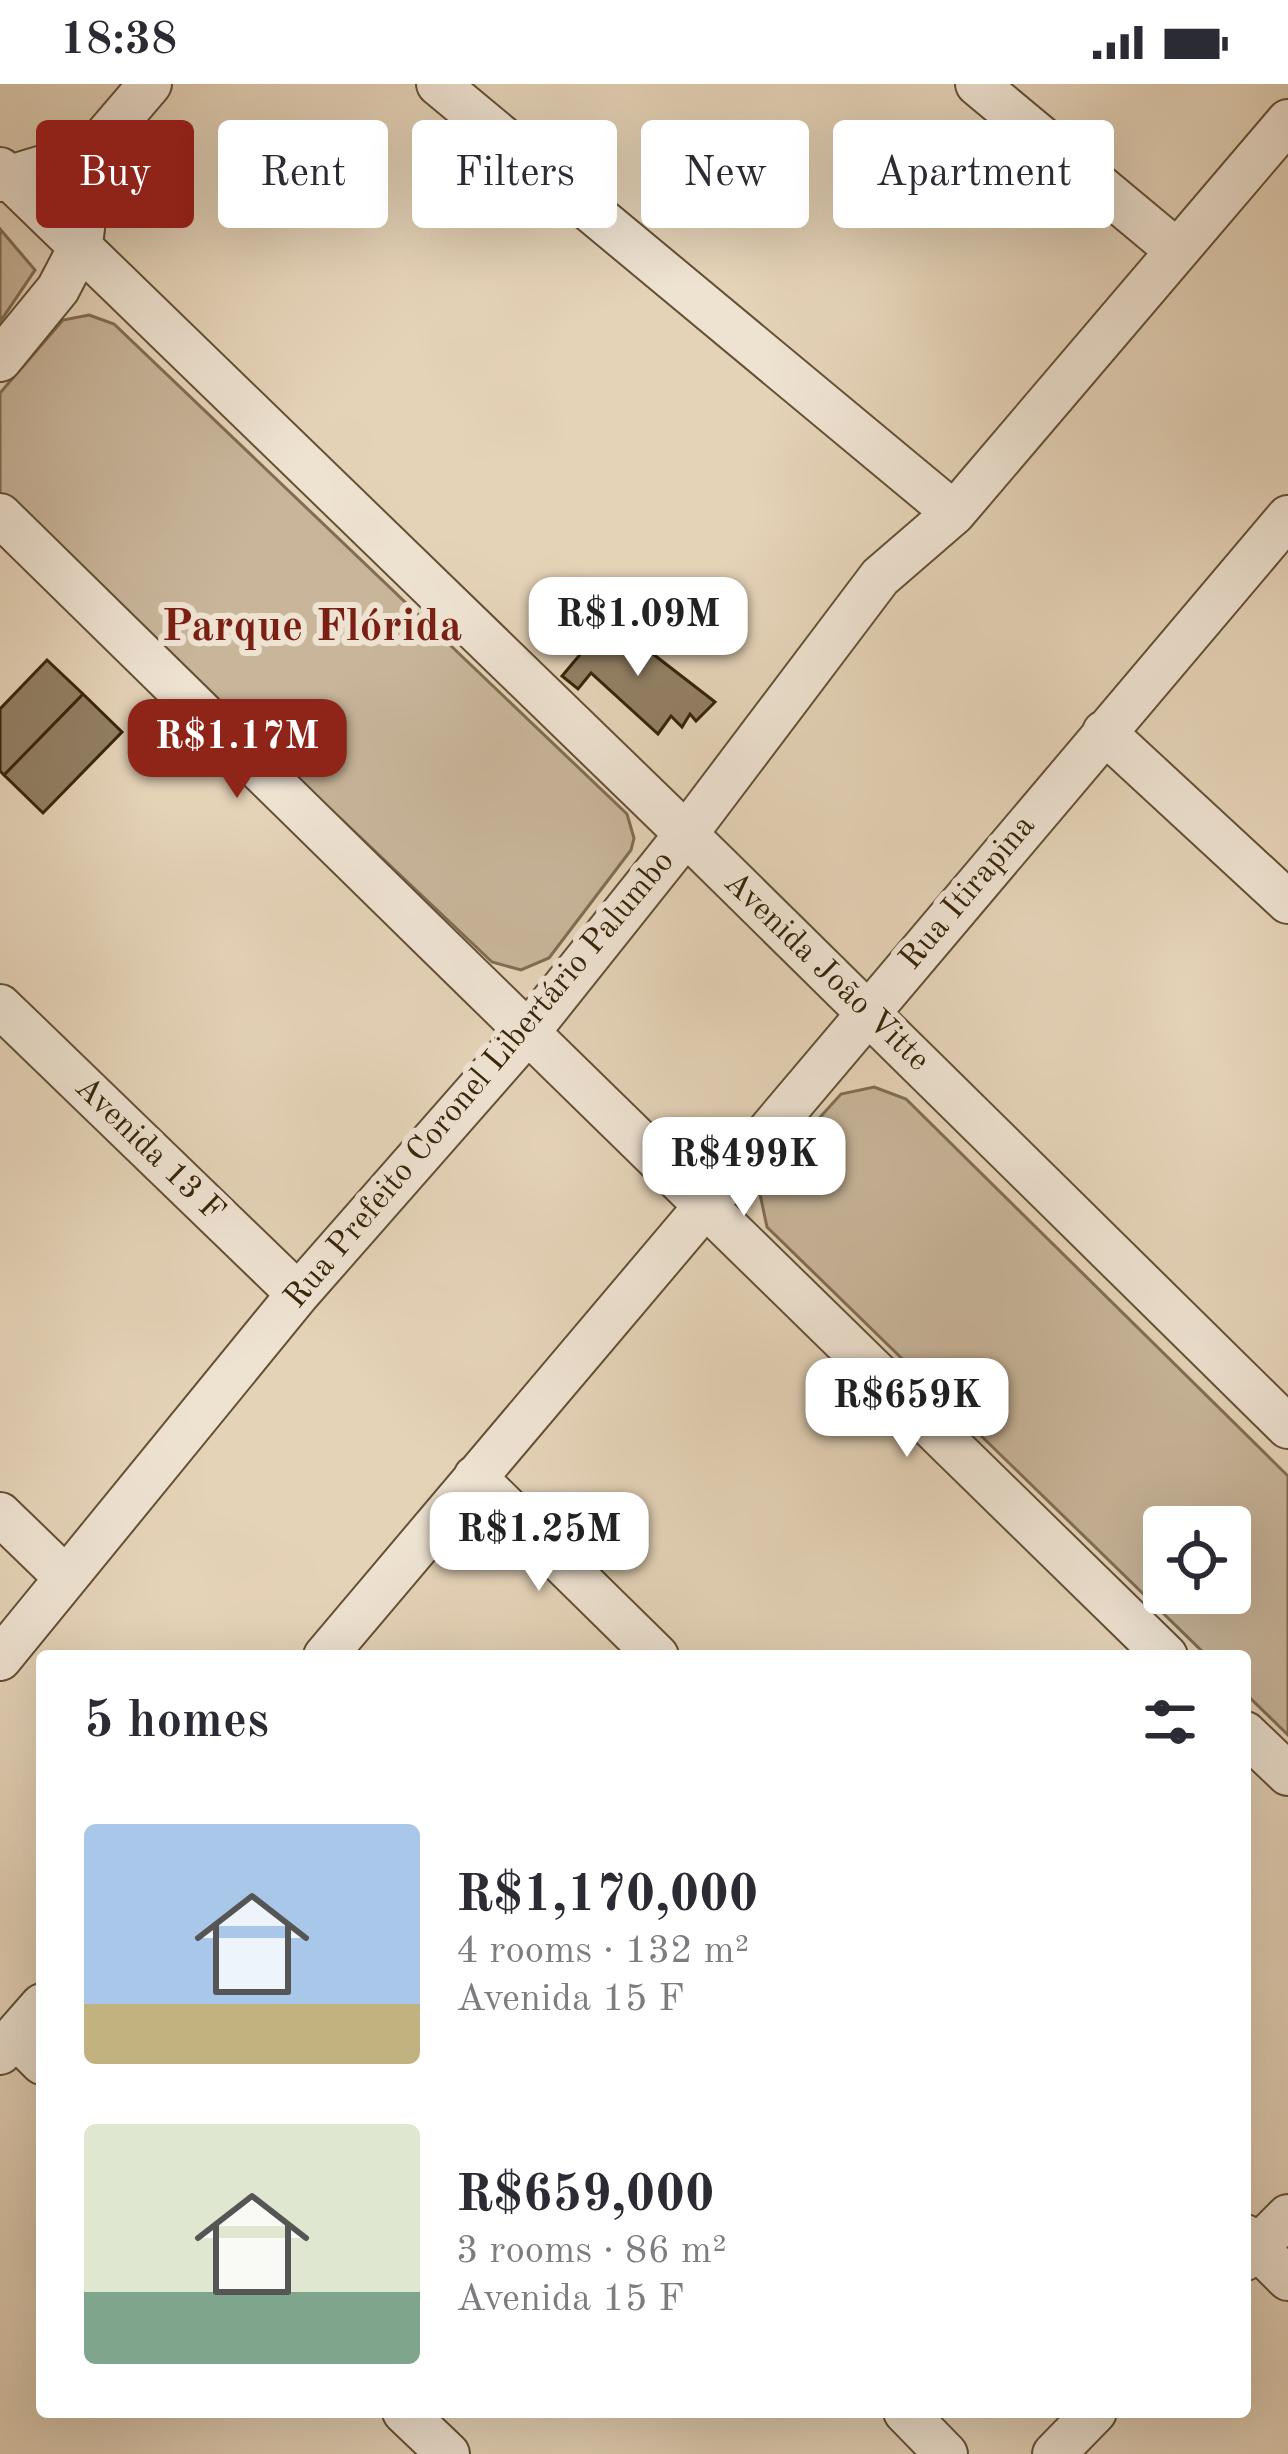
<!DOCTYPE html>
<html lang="en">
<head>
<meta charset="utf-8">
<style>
	body { margin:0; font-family:"Old Standard TT",serif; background:#f7f7f7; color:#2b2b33; height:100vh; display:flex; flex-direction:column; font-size:45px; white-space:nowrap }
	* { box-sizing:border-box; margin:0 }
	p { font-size:39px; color:#7c7c81 }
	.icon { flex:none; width:66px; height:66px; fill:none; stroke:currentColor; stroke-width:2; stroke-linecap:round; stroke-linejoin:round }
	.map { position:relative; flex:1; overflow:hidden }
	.details { position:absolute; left:36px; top:1566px; width:1215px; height:768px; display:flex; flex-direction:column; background:#fff; border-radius:12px; box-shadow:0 12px 48px #0002 }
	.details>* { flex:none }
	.banner { position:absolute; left:36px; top:36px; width:1218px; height:108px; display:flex; gap:24px }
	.fabs { position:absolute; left:1143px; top:1422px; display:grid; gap:24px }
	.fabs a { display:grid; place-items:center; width:108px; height:108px; border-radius:12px; background:#fff; box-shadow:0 12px 48px #0002; font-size:60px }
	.price { position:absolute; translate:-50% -102px; padding:0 27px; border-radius:24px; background:#fff; color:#222; font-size:39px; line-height:78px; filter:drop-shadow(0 3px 6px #0008) }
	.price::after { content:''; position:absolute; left:50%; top:72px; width:36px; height:27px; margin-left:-18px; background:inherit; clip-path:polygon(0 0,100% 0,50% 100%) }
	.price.selected { background:#8f2418; color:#fff }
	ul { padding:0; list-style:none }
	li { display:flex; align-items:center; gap:36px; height:300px; padding:0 48px }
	li span { display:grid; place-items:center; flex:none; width:336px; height:240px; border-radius:12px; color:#555 }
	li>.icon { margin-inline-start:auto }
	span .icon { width:144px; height:144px; fill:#fffc; stroke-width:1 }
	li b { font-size:51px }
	h2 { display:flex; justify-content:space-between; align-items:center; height:144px; padding:0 48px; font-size:51px }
	.tag { padding:0 42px; border-radius:12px; background:#fff; box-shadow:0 12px 48px #0002; font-size:42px; line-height:108px }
	.tag.selected { background:#8f2418; color:#fff }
	.status { display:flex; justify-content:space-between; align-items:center; height:84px; padding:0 60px; background:#fff; direction:ltr }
	.status svg { height:33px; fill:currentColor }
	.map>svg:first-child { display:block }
</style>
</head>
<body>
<div class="status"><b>18:38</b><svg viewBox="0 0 49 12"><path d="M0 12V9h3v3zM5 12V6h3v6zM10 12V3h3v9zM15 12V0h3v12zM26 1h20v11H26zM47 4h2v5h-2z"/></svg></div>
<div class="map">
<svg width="1288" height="2370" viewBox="0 0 1288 2370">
	<rect width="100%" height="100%" fill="#e5d3b8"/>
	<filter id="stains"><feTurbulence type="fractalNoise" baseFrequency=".00167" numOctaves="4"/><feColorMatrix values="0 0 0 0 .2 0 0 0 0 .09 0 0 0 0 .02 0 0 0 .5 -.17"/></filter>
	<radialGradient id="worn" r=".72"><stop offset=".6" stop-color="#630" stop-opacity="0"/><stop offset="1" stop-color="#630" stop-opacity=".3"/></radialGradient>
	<path fill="#c8b59a" stroke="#806d52" stroke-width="3" fill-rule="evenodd" d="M0,145L35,186L0,238Z
		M89,231L114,240L627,730L634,754L631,766L549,874L521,886L492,878L0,412V309L63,236Z
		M874,1003L906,1015L1288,1392V1651L1245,1609V1572H1207L767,1143L760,1110L765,1094L841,1010ZM1230,1443V1509H1164V1443Z"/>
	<path fill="#927f64" stroke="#392509" stroke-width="3" d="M609,536L715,618L696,637L690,630L682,643L671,632L658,650L591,589L578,605L562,592Z
		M47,576L83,610L4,691L0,687V625Z
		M83,610L122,648L43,729L4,691Z"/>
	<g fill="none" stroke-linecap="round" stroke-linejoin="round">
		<g stroke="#645035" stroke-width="46">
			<path id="street" d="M438,0L954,429
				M977,0L1176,166
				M0,85L686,750L1288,1343
				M0,96L92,68
				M0,276L58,205L81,161L92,68L150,0
				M0,431C389,811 775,1194 1166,1572
				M1104,648L1288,818
				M0,922L298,1210
				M475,1393L657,1572
				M0,1430L66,1494
				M325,1572L1288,433
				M0,1575L298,1210L529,947L686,750L880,493L954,429L1288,37
				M1245,1649L1288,1690
				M16,1953L42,1979
				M0,1969L42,1921
				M1245,2152L1288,2195
				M1245,2175L1288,2132
				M404,2328L448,2370
				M905,2328L946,2370
				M1054,2370L1095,2328"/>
		</g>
		<use href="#street" stroke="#eee2d1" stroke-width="42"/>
	</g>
	<g text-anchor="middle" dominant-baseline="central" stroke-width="12" stroke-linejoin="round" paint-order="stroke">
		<g font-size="33" fill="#392509" stroke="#eee2d1">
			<text transform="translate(968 809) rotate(-50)">Rua Itirapina</text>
			<text transform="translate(826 888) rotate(44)">Avenida João Vitte</text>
			<text transform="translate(480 996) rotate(-50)">Rua Prefeito Coronel Libertário Palumbo</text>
			<text transform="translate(149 1066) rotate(44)">Avenida 13 F</text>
		</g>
		<g font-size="45" font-weight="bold" fill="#7a1f14" stroke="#eee2d1">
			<text x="312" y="544">Parque Flórida</text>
		</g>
	</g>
	<rect width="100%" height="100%" filter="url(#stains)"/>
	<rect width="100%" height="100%" fill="url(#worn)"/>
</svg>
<div class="fabs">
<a><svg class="icon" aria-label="locate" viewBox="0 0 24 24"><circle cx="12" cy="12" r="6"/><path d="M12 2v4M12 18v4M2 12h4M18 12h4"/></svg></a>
</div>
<b class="price" style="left:638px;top:595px">R$1.09M</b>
<b class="price selected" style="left:237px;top:717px">R$1.17M</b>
<b class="price" style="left:744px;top:1135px">R$499K</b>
<b class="price" style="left:907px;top:1376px">R$659K</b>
<b class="price" style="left:539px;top:1510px">R$1.25M</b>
<div class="banner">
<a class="tag selected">Buy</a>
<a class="tag">Rent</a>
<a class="tag">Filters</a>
<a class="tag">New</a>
<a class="tag">Apartment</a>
</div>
<section class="details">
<h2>5 homes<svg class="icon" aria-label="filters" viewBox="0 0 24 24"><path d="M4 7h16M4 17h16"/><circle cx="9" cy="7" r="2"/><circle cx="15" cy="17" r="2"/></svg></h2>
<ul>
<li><span style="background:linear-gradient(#a9c7e8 75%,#c2b280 0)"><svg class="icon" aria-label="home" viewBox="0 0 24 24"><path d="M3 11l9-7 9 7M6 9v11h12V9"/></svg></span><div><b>R$1,170,000</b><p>4 rooms · 132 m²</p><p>Avenida 15 F</p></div></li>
<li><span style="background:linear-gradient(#dfe7d0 70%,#7fa58c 0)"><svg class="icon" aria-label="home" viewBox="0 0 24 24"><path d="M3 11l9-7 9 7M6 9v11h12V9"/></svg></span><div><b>R$659,000</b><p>3 rooms · 86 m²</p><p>Avenida 15 F</p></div></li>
</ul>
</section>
</div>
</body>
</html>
